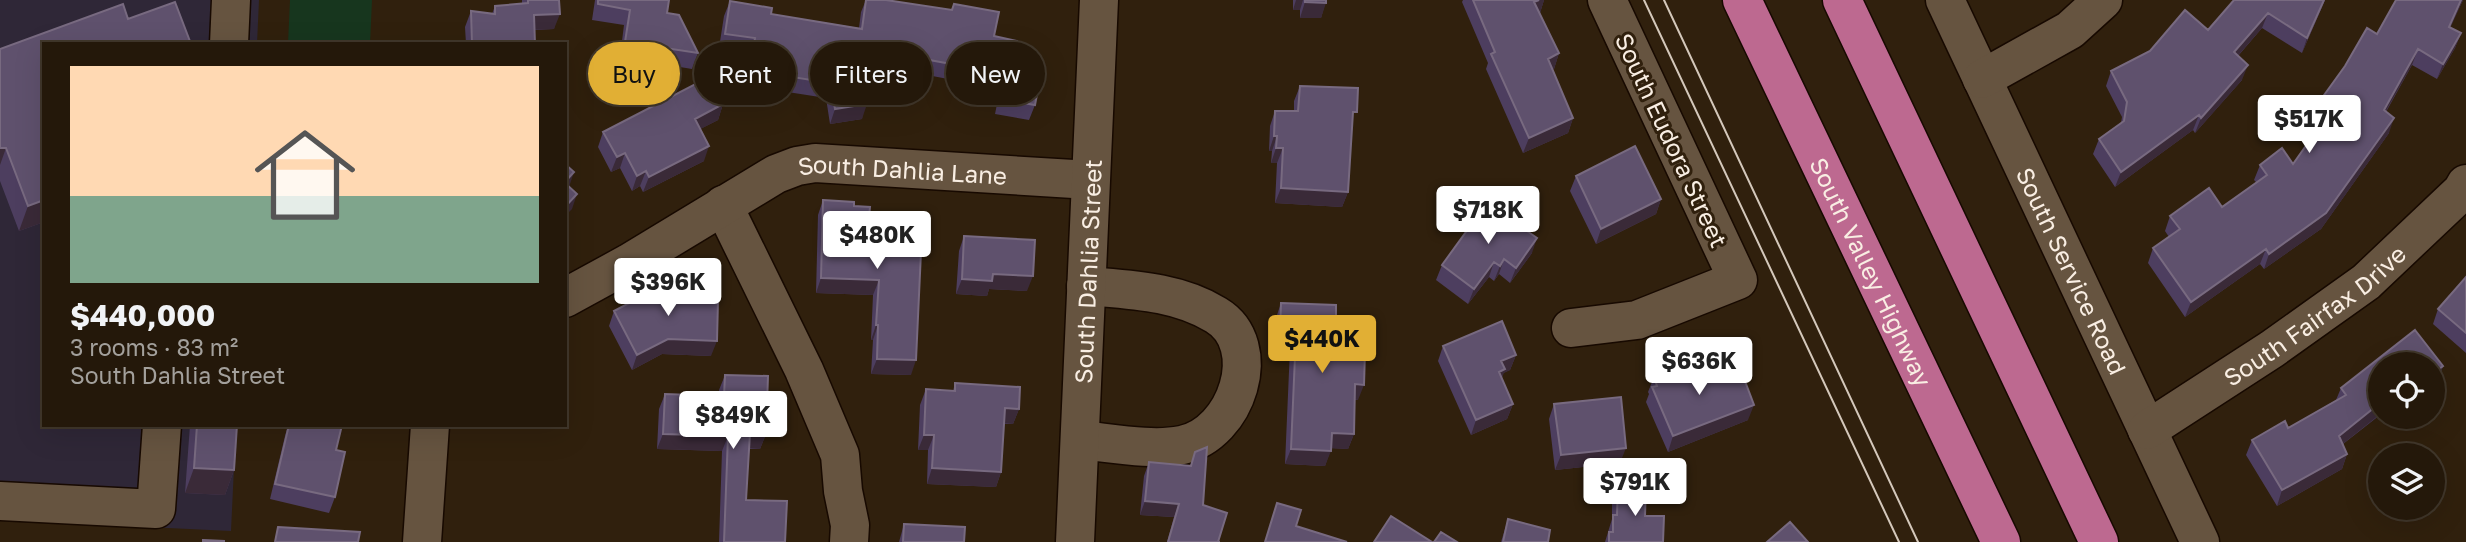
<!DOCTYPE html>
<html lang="en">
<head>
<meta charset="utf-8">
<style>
	body { margin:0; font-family:"Golos Text",sans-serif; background:#302518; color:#f1f3f6; height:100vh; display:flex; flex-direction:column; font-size:26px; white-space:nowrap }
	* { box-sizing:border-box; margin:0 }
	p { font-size:23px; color:#a3a09c }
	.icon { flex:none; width:38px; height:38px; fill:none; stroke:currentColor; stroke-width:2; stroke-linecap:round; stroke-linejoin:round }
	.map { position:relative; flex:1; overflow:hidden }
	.details { position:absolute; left:42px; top:42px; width:525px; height:385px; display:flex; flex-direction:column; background:#24180a; border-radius:0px; box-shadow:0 7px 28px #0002,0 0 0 2px #41372b }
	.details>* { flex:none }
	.hud { position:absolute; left:588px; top:42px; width:665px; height:63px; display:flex; gap:14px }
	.fabs { position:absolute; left:2368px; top:352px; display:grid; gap:14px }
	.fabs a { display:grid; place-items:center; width:77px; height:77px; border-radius:50%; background:#24180a; box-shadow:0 7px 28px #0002,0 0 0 2px #41372b; font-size:35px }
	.price { position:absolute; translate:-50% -60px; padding:0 16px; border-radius:7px; background:#fff; color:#222; font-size:23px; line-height:46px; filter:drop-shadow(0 2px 4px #0008) }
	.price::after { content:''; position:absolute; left:50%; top:42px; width:21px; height:16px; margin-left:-10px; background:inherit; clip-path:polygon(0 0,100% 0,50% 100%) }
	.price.selected { background:#e1af34; color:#111 }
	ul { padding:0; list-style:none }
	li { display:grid; align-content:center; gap:14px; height:371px; padding:0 28px }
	li span { display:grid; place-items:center; height:217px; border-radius:0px; color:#555 }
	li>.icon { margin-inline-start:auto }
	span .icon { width:126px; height:126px; fill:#fffc; stroke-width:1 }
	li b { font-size:30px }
	.pill { padding:0 24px; border-radius:32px; background:#24180a; box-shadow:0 7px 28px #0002,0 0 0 2px #41372b; font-size:24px; line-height:63px }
	.pill.selected { background:#e1af34; color:#111 }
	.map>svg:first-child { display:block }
</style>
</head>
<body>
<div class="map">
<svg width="2466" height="542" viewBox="0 0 2466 542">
	<rect width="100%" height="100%" fill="#30200d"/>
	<path fill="#2f2737" d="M0,0H259L257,44H44V425H236L231,531L0,520Z"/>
	<path fill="#17361e" d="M290,0H372L370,44H288Z"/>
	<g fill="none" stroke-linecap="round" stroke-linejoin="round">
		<g stroke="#170900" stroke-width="41">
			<g id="minor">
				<path id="s1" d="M1945,0L2200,542"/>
				<path d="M229,44L231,0"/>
				<path d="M1982,79L2070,30L2103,0"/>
				<path d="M723,205L804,370L840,455L843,491L850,525L849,542"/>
				<path id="s2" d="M565,298L629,263L776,174L797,166L815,163L1090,180"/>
				<path d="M1571,328L1637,320L1738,280L1607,0"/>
				<path id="s3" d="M2147,430L2272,349L2366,282L2462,191L2466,184"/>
				<path d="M1080,440C1111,443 1152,451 1182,445C1237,434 1266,345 1216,315C1177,291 1131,290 1086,286"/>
				<path d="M0,501L156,509L162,425"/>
				<path d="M422,542L430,425"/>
				<path id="s4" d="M1075,542L1099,0"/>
			</g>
		</g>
		<g stroke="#170900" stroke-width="41">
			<g id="highway">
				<path id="s5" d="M1742,0L2001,542"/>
				<path d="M1842,0L2099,542"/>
			</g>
		</g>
		<use href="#minor" stroke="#665440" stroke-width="38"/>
		<use href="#highway" stroke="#bd6990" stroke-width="38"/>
		<path stroke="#d4c8bb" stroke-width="2" d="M1644,0L1899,542
			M1664,0L1918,542"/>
	</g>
	<path fill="#4d3e5f" d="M522,0H559L554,29L534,30L535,44H466L465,27L471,11L492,14L495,6L522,4Z
		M595,0H669L667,13L698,53L692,69L620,57L624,25L592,20Z
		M866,0H886L951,10L954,4L994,36L1035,105L1029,120L995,114L1000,89L922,74L921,81L915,95L865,88L862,119L830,124L826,98L724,82L729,67L749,57V53L719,48L724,16L730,1L771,14L859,28L861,12Z
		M1293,0H1326L1321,18H1300V10H1293Z
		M1463,0H1544L1540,13L1559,53L1554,69H1552L1573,118L1568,133L1523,153L1486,69L1488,63L1462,2Z
		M2234,0H2325L2302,53L2262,28L2238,56L2242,80L2195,133L2193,130L2115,187L2093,154L2099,139L2121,123L2122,117L2106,86L2111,71L2208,30Z
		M2396,0H2463L2450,27L2461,33L2455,48L2437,79L2412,65L2386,112L2389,133L2321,229L2264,269L2260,264L2185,317L2148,263L2153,248L2169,237L2165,231L2170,216L2222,207L2257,183L2254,180L2260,165L2293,164L2325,119L2317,113L2322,98L2377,34Z
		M128,19L191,44H44V222L19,231L0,181V49Z
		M1300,86L1352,124L1348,192L1342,207L1275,203L1277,163H1271L1272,151H1269L1270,126L1275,111H1294V101Z
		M723,104L718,120L700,129L704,161L643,192L640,186L632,191L620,168L611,172L598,147L603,132Z
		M1576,176L1661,199L1656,214L1596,244L1570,191Z
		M823,200L854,206L868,227L911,375L871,374L873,340H871L873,295L816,293L818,215Z
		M964,236L1027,291L989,289L987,296L956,294L959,251Z
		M1532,253L1510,283L1499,274L1494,281L1489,277L1468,304L1436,280L1442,265Z
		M2466,277V353L2433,324L2438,309Z
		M1281,303L1336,320L1351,349L1358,400H1355L1354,434L1348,449L1331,448L1325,466L1285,464L1290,348H1274L1276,318Z
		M614,311L711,356L662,354L632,370L609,326Z
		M2415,330L2443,366L2438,381L2432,385V364H2380V415L2343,444L2347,454L2342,469L2277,506L2246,455L2252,440L2285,421L2288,428L2336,400L2341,388Z
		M1443,346L1516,355L1510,370L1503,373L1502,378L1513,404L1507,419L1471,435L1438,361Z
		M725,375L766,434L760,449H749L746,500L785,542H719L722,451L657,449L659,409L665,394L719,396V390Z
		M1654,377L1697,381L1748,420L1668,452L1646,402L1649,394L1648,392Z
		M955,383L1019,409L1013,424H1004L1001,472L996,487L927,484L928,450H918L920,405L926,389L953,391Z
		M1554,404L1620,463L1555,470L1549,419Z
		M2381,416H2392L2385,422Z
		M190,425H237L234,470L225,495L185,493Z
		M288,425H342L336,450L335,497L329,513L270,499L285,436Z
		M1195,452L1203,505L1218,542H1220H1167L1174,517L1140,515L1144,476L1149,462L1190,466Z
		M1618,484L1645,516L1663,542H1605L1612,519V499Z
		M1508,519L1548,542H1501Z
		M904,524L964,542H899Z"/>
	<path fill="#3a2a38" d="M1296,0H1303L1300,10H1293Z
		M1539,0H1544L1540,13L1534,2Z
		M2324,0H2325L2302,53L2307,38Z
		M2461,0H2463L2444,42L2449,27Z
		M1305,2L1326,3L1321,18H1300Z
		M2268,13L2262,28L2228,67L2234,52Z
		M560,14L554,29L528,30L534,15Z
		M2461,33L2455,48L2437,79L2443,64Z
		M2418,49L2412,65L2378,125L2384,110Z
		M1559,53L1554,69L1542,74L1548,59Z
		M2248,65L2242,80L2195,133L2201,118Z
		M723,104L718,120L689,135L695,119Z
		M867,104L862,119L830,124L835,109Z
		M2199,115L2193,130L2115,187L2121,172Z
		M1573,118L1568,133L1523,153L1529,138Z
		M2394,118L2389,133L2321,229L2264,269L2269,254Z
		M1274,136H1277L1272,151H1269Z
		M709,146L704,161L643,192L649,177Z
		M0,148H6L0,165Z
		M1276,148H1283L1277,163H1271Z
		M625,153L620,168L611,172L617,157Z
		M646,171L640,186L632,191L637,176Z
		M574,172L569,187L565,191V182Z
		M1281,188L1348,192L1342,207L1275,203Z
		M577,194L572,209L565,216V207Z
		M1661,199L1656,214L1596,244L1601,229Z
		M44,200V222L19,231L28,206Z
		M1537,238L1532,253L1510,283L1516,268Z
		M2266,249L2260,264L2185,317L2191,302Z
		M1504,259L1499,274L1494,281L1500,266Z
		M1494,262L1489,277L1468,304L1474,289Z
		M993,274L1033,276L1027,291L989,289L987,296L956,294L962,279Z
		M821,278L879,280L873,295L816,293Z
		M876,325H878L873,340H871Z
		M1280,333H1296L1290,348H1274Z
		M668,339L717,341L711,356L662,354L632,370L637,355Z
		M1516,355L1510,370L1504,373L1499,384L1493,387L1501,361Z
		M877,359L916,360L911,375L871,374Z
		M2443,366L2438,381L2432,385V374Z
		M1355,384L1364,385L1358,400L1350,399Z
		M2380,403L2379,415L2334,451L2339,436Z
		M1513,404L1507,419L1471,435L1476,420Z
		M1754,405L1748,420L1668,452L1673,436Z
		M1005,408L1019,409L1013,424L999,423Z
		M750,433L766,434L760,449L744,448Z
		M1332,433L1354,434L1348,449L1326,448Z
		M663,434L728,436L722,451L657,449Z
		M924,435H934L928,450H918Z
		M1626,448L1620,463L1555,470L1561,455Z
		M1291,449L1331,451L1325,466L1285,464Z
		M2347,454L2342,469L2277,506L2282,490Z
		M194,468L234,470L225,495L185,493Z
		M932,468L1001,472L996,487L927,484Z
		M1145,501L1179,504L1174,517L1140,515Z"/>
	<path fill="#5f516d" stroke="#786a80" stroke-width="2" d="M528,0H559L560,14L534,15L535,44H472L471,11L495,14V6L528,3Z
		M598,0H669L667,13L679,15L698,53L625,42L630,10L598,4Z
		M866,0H886L952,10L954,4L999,12L994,36L1017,41L1012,67L1041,73L1035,105L1000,99L1005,74L924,59L921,81L862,72L867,104L835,109L831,83L729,67L752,56L755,38L725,34L730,1L772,8L771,14L862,29Z
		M1305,0H1326V3L1305,2Z
		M1473,0H1539L1534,2L1559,53L1548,59L1573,118L1529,138L1491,54L1495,52Z
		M2234,0H2324L2307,38L2268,13L2234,52L2248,65L2201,118L2199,115L2121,172L2099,139L2124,121L2127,102L2111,71L2150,51L2185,10L2208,30Z
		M2396,0H2461L2449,27L2461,33L2443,64L2418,49L2384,110L2394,118L2326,213L2269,254L2266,249L2191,302L2153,248L2180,229L2170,216L2209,188L2222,207L2267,175L2260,165L2282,148L2293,164L2334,106L2322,98L2345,66L2367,28L2377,34Z
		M175,2L191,44H44V200L28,206L6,148H0V49L123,4L128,19Z
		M709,77L723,104L695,119L709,146L649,177L646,171L637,176L625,153L617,157L603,132Z
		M1300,86L1358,88L1357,112H1353L1348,192L1281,188L1283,148H1276L1277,136H1274L1275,111H1298Z
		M1635,146L1661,199L1601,229L1576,176Z
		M565,164L574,172L565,182Z
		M565,183L577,194L565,207Z
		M823,200L854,202V206L870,207L868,227L922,230L916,360L877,359L878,325H876L879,280L821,278Z
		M1487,203L1537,238L1516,268L1504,259L1500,266L1494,262L1474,289L1442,265Z
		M964,236L1035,240L1033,276L993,274L992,281L962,279Z
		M2466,277V333L2438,309Z
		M673,280L683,299L718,300L717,341L668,339L637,355L614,311Z
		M1281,303L1336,305V320L1352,322L1351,349L1365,351L1364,385L1355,384L1354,434L1332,433L1331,451L1291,449L1296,333H1280Z
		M1502,321L1516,355L1501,361L1505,369L1499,372L1513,404L1476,420L1443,346Z
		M2415,330L2443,366L2432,374V364H2380V403L2339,436L2347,454L2282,490L2252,440L2285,421L2288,428L2346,395L2341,388Z
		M1690,362L1697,381L1705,378L1707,381L1740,368L1754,405L1673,436L1652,387L1657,386L1654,377Z
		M725,375L768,376L766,434L750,433L746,500L787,501L785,542H724L728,436L663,434L665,394L724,396Z
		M955,383L1020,387L1019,409L1005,408L1001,472L932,468L934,435H924L926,389L955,391Z
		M1621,397L1626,448L1561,455L1554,404Z
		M197,425H237L234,470L194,468Z
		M289,425H342L336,450L345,452L335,497L275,484Z
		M1207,447L1203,505L1227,513L1218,542H1220H1168L1179,504L1145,501L1149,462L1191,466L1195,452Z
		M1618,484L1646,485L1645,516H1664L1663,542H1609V532H1613V515H1617Z
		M1277,503L1301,510L1296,526L1347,542H1265Z
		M1391,516L1432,542H1374Z
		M1508,519L1550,530L1548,542H1503Z
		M1790,522L1808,542H1767Z
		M904,524L965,527L964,542H903Z
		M278,527L360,532L358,542H275Z
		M1441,532L1457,542H1434Z
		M203,540L224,541V542H203Z"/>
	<g text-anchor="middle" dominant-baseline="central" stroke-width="6" stroke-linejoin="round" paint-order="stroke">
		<g font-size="24" fill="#f9eee3" stroke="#30200d">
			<text transform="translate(1672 140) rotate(65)">South Eudora Street</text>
			<text stroke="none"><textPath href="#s2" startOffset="373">South Dahlia Lane</textPath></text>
			<text stroke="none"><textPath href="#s4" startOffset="271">South Dahlia Street</textPath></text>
			<text stroke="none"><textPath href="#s5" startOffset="301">South Valley Highway</textPath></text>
			<text stroke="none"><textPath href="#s1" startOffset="299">South Service Road</textPath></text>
			<text stroke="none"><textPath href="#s3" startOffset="203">South Fairfax Drive</textPath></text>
		</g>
	</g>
</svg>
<div class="fabs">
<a><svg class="icon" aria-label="locate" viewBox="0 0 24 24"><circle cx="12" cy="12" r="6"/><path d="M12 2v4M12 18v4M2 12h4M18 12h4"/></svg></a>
<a><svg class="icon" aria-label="layers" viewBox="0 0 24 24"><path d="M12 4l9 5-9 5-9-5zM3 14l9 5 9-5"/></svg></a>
</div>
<b class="price" style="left:2309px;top:155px">$517K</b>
<b class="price" style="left:1488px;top:246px">$718K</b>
<b class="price" style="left:877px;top:271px">$480K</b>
<b class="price" style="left:668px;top:318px">$396K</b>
<b class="price selected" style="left:1322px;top:375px">$440K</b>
<b class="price" style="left:1699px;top:397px">$636K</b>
<b class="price" style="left:733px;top:451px">$849K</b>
<b class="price" style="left:1635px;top:518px">$791K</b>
<div class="hud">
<a class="pill selected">Buy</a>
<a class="pill">Rent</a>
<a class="pill">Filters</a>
<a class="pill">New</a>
</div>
<section class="details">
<ul>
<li><span style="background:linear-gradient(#ffd9b3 60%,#7fa58c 0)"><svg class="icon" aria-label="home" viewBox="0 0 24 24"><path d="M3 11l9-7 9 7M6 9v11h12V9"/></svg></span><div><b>$440,000</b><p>3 rooms · 83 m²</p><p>South Dahlia Street</p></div></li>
</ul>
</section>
</div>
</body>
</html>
